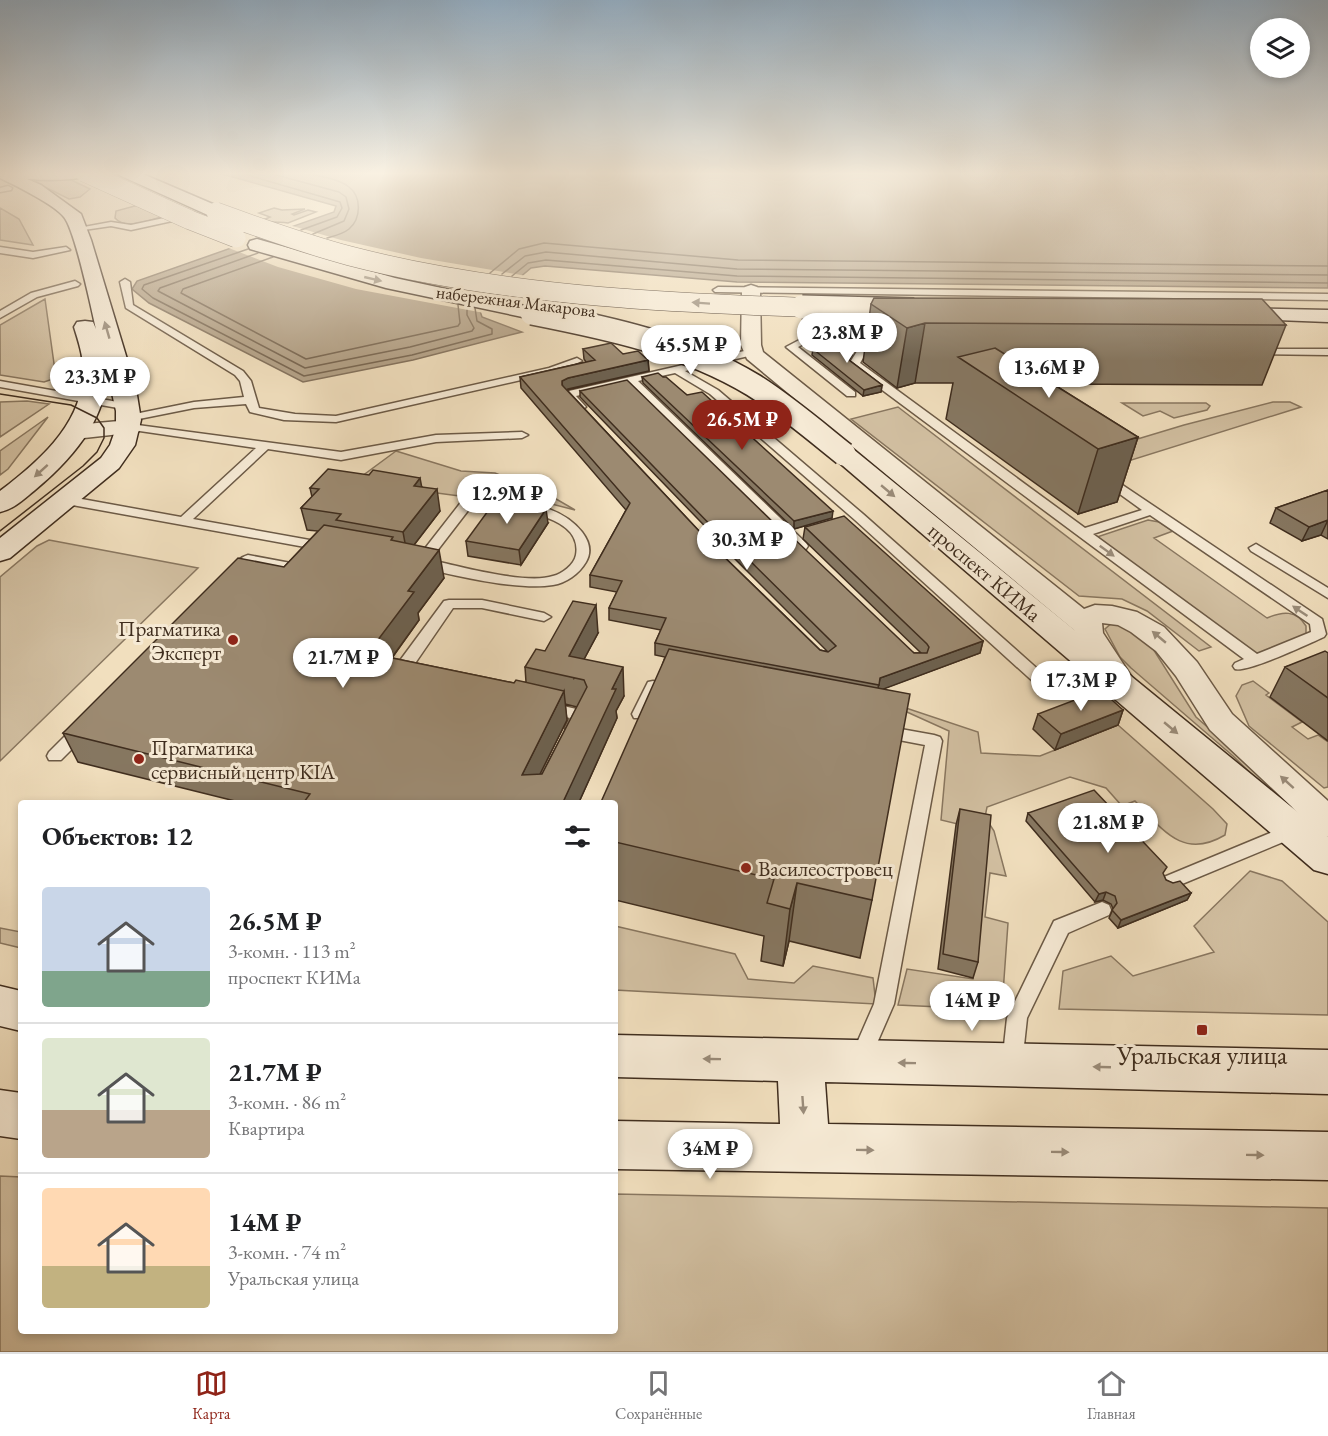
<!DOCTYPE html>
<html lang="ru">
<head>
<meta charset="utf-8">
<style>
	body { margin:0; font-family:"EB Garamond",serif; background:#f2f2f2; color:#202124; height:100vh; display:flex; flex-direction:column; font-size:22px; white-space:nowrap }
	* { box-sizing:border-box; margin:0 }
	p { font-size:20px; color:#757577 }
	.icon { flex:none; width:33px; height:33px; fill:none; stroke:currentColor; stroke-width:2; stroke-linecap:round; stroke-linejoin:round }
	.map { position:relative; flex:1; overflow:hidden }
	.panel { position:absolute; left:18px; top:800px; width:600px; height:534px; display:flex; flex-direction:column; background:#fff; border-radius:6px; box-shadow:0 3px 9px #0003 }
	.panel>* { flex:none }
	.fabs { position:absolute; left:1250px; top:18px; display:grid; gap:12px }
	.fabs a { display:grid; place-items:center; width:60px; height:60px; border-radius:50%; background:#fff; box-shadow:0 3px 9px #0003; font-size:30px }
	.price { position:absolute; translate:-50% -51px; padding:0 14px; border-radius:21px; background:#fff; color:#222; font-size:20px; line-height:39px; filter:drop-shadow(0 2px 3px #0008) }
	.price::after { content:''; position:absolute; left:50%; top:36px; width:18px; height:14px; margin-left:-9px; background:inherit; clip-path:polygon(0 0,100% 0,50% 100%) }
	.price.current { background:#8f2418; color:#fff }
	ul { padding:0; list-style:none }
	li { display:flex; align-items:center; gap:18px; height:150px; padding:0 24px }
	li+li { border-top:2px solid #e0e0e0 }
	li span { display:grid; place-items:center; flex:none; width:168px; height:120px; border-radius:6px; color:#555 }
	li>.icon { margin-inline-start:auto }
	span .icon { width:72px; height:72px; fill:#fffc; stroke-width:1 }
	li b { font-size:26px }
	h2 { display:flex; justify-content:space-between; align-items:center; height:72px; padding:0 24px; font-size:26px }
	.tabs { display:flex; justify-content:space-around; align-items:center; height:84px; border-top:2px solid #e0e0e0; background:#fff; font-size:16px; color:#757577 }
	.tabs a { display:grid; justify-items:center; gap:3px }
	.tabs .current { color:#8f2418 }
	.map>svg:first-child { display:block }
</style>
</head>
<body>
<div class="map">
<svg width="1328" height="1352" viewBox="0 0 1328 1352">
	<rect width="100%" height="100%" fill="#f1dfbe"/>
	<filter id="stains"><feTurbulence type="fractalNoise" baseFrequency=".00333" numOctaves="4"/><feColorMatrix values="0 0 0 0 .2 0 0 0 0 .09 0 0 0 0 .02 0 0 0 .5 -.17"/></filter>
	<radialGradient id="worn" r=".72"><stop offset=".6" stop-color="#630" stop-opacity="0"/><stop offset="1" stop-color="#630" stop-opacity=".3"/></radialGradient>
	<path fill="#d3c1a3" stroke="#897760" stroke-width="1.5" d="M65,177L90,189L80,197L69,199L27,178Z
		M157,200L161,217C148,221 125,230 115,218L116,211Z
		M0,208L19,219L33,245L0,240Z
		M274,208L282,210L305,209L292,214L294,215L308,210L316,212L288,223C280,221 274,224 263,220L270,217L259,213Z
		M45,299L56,378L44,382L0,375V325Z
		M27,401L49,404L0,437V402Z
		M1273,402H1290L1301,407L1122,463L1101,450L1184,425Z
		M1122,403H1206L1210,406L1207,410L1174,418L1160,411L1143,416Z
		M898,407L1211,647L1199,651L1147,611L1122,599L1079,596L851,419Z
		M48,417L8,469L0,475V451Z
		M396,451L461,471L495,473L551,496L575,510L536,500L467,497L354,482Z
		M1148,520L1159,522L1173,531L1154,538L1267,618C1283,611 1296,610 1306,626V635L1257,658L1097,537Z
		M49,540L198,568L0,761V577L37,546Z
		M1113,622H1122L1150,644L1196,717L1297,805L1328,849L1233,756L1131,668L1120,657L1105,629Z
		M1253,681L1269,693L1266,695L1302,722L1292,727L1308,739L1318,735L1328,742V787L1324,788L1249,726L1236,696L1242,685Z
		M876,698L978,732L981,753L1040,756L1118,725L1213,809L1227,824L1225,835C1183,860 1163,830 1135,801L1122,806L1106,788L1070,777L987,807L985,817L994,831L1006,876L990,873L985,917L1008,923L1003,993L983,1009L898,1005L907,969L973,979L987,831L941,820L949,731Z
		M1250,871L1282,881L1328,922V1015L1059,1009L1063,971L1111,956L1133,976L1214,952L1194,926Z
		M615,926L735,954L748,979L794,983L813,966L873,978L876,1004L615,990Z
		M0,928L21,932V948L0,943Z
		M0,1176L21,1177V1330H615V1194L1328,1208V1352H0Z"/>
	<path fill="#b4a288" stroke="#85735e" stroke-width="1.5" d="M215,172H1328V288L737,282L545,266L531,268L480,311L482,317L522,332L413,360L303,382L149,303L132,289L137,281L334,212L336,206Z"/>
	<path fill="#f1dfbe" d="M289,225L341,240L421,258L527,276L484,313L356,289L278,267L226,247Z"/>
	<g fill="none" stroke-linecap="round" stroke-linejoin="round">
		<path stroke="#7a6853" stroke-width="1.5" d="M237,172L340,202L342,208L337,217L301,230
			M265,172L339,192L346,197L349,209L344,221L313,234
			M299,172C315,176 336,177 349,187C362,197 361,219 349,229C343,234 334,236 327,238
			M248,249L144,285L142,289L153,298L304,376L412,355L492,334V329L477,321L475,308
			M258,253L160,288L158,291L305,368L410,347L472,331L474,328L467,315V307
			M273,257L183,289L181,293L306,359L458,326L460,323L458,305
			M490,273L519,249L544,243L738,260L1328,266
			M502,274L525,256L546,252L737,269L1328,275
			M512,276L528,263L546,260L737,276L1328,283"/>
		<g stroke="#6c5a46" stroke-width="3">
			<path id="service" d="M8,186L12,188L11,190L0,192V188Z
				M183,214H186V218L131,230L111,226L77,231L73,229L111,222L131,225Z
				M0,247L33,252L66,247L70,250L33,258L0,253Z
				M125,279L130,282L133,305L243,371L251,381L259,408L295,414L336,416L549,368L577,358L582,361L556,372L336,422L284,420L250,412L246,404L194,408L129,421L123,418L125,416L194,402L244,397L240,381L235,375L126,308L120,282Z
				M75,281L80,284L78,286L37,297L0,318V311L31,293Z
				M718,287L1328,294V300L715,292L713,290Z
				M805,305L836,327L798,347L855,392V396H847L786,347L824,327L802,310L800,308Z
				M859,348H889V352L866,353L860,363L1085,528L1142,510L1099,479L1105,475L1109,476L1322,619L1326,634L1324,637C1308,644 1247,673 1235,669L1233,666L1235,663L1244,659L850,366L849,364ZM1150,515L1310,624L1311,632L1257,654L1093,534Z
				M753,349L758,352L757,354L685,371L718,390L863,514L1059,688L1062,692L1059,696H1049L855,520L710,394L675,373L638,381L806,543L808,546L806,549H796L628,384L576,396L586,407L581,410L577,409L564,394L569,391Z
				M1254,349H1328V355L1250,354L1249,352Z
				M0,381L129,404L134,407L129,410L0,387Z
				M130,424L341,452L436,435L522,432L528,435L522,438L436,442L341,460L268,449L193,519L332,544L334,547L332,550L327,551L61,503L59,500L65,496L181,517L256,448L126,429L124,427Z
				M466,500C504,500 556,499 582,532C589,541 592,552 586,562C579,574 566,583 553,585C518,591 451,575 416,566L414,563L416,560L462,501ZM470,508C497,508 584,510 576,555C574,565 562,574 553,576C526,585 459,566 430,560Z
				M752,543L759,547L757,550L721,559L714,555L716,552Z
				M1256,544L1328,588V598L1251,551L1249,548Z
				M248,555L296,564L303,568L296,572L251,564L239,576H229L227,573C232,566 240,557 248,555Z
				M449,600H482L544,613L551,617L544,621L482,608H453L405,678H393L391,674L393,670L444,601Z
				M653,681L677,686L680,690L672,695L658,692L646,718H634L632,714L648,682Z
				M546,702L585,711L587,715L579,732H567L565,728L570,718L541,711L538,707L541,703Z
				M81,724L87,726L89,730L87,734L61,760H49L47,756L49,752L75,726Z
				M884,726L934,735L940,737L942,741L894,1004L867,1066L860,1069L853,1066L850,1059L874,1004L925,745L878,736L876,732L878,728Z
				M1294,823L1300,825L1303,830L1300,835L1170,889L1164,887L1161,882L1164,877Z
				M1102,902L1109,905L1111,910L1109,915L1068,933L1027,1018L1022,1064L1019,1071L1012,1074L1005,1071L1002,1064L1007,1018L1054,921Z"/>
		</g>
		<g stroke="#6c5a46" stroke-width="3">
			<path id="minor" d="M751,285L757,287L760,291L761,345L763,352L1084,609L1095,605L1112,606L1137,612L1164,627L1197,662L1232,714L1328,801V837L1316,833L1291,806L1210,730L1176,676L1156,651L1131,632L1118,625L1102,623L1103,633L1137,685L1133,692L1122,695L1111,692L1074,630L747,359L741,345L742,291L745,287Z
				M130,420L138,422L141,427L138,432L75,439L67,437L64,432L67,427L75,425Z"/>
		</g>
		<g stroke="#3f2d1e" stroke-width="3">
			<path id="secondary" d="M0,172H93C84,182 41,180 27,179L41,185L81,214L91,240L136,389L141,420L135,445L119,468L10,558L0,561V538L101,458L110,445L116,428V411L105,362C113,414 72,459 35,490C24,499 14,509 0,512V491C37,463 79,427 83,378C85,361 79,343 74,327L77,322L85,321L93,322L96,329C91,307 75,230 64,217C55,205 15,185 0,178Z
				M117,172H138L222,208L225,212L222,216H210L119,175Z
				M257,239L395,278L539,309L542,313L539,317L532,319L386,288L250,249L248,245L250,241Z
				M1231,308L1328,310V322L1224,318L1221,314L1224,310Z
				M844,446L853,449L1328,837V874L1314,870L835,459L831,454L835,449Z
				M0,986L21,991V1031L0,1026Z
				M615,1035L1328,1050V1094L825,1082L828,1124L1328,1132V1180L615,1169V1121L780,1124L778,1081L615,1077Z
				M0,1090L21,1093V1139L0,1136Z"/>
		</g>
		<use href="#service" fill="#f6ead5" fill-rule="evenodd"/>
		<use href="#minor" fill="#f6ead5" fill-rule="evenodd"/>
		<use href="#secondary" fill="#f6ead5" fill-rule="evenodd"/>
		<path stroke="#3f2d1e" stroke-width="1.5" d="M0,394L71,405L97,418L104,428V438L97,452L83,466L0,531"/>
		<g stroke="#3f2d1e" stroke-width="20" stroke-linecap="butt">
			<path id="secondary-bridge-far1" d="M84,172L190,220L236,238
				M216,212C260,228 305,244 350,256C512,298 687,304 853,309"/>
		</g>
		<g stroke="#3f2d1e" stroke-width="26" stroke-linecap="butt">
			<path id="secondary-bridge" d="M802,307L914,310
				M532,313C608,328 685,344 753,385C785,405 814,430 844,454"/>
		</g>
		<use href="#secondary-bridge-far1" stroke="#f6ead5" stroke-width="19"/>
		<use href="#secondary-bridge" stroke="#f6ead5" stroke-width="23"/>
	</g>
	<path fill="#867761" stroke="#3f2d1e" stroke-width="1.5" fill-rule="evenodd" d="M871,304L1286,325L1262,385L1053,384L1138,437L1117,502L1078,514L946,419L953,383H915L897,388L863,362Z
		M583,349L623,354L648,360L649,371L567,390L715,548L820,650L828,652L734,558L735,546L914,653H921L803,539L805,527L983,641L980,653L882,689L872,900L860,958L789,941L783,966L761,961L764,936L615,900V802L665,657L655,655V643L661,630L609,620V608L617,592L590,587V575L626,510L521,388L520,377L586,362L584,359Z
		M813,349L852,355L849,360L882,385L881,392L863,396L812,355Z
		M642,377H663L687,395L832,518L794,529L643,383Z
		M580,391L777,526V534L725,547L580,397Z
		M422,487L440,511L414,545L444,578L418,613L419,620L392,658L514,683L526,682L525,667L545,651L598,633L584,659L624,696L616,711L617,718L579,802H239L78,762L63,733L284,567L318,531L307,530L301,508L312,497L310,488ZM565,704L577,707L542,774H540L567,720Z
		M1328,490V539L1321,535L1302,541L1270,523L1276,508Z
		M548,523L521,565L468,556L466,541Z
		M1328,653V741L1270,697L1285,667Z
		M1123,710L1118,725L1055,750L1033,729L1038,714Z
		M960,809L978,962L973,978L938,969L956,825Z
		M1028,813L1163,875L1166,880L1191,893L1187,900L1118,928L1109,918L1113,909L1111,904L1103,900L1095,902L1026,821Z"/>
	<path fill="#6d614f" stroke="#3f2d1e" stroke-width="1.5" d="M925,323L915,383L897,388L907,328Z
		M853,348L852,355L847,363L848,356Z
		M648,360L649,371L568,389L563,392L562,381L568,378Z
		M882,385L881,392L863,396L864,390Z
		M1138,437L1117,502L1078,514L1098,449Z
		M420,478L424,499L414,486Z
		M437,489L440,511L407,554L403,532Z
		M546,509L548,523L521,565L519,550Z
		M833,511L832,518L794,529V521Z
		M1328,520L1321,535L1302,541L1309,527Z
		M777,526V534L725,547V540Z
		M439,550L444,578L418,613L419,620L375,681L368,653L408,591Z
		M596,605L598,633L574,678L569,656Z
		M983,641L980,653L878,691L876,698L880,678Z
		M623,667L624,696L616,711L617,718L579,802H563L612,689Z
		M564,691L567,720L526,802L522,775Z
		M1123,710L1118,725L1055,750L1061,734Z
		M797,883L789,941L783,966L790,909Z
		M1106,892L1103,900L1095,902L1099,894Z
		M1191,893L1187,900L1118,928L1121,920Z"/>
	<path fill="#9c8a71" stroke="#3f2d1e" stroke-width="1.5" d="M874,298L1262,299L1286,325L925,323L907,328L871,304Z
		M851,340L853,348L848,356L849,360L882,385L864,390L813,349Z
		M611,343L623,354L638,351L648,360L568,378L562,381V385L715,548L820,650L828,652L836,646L735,546L787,532L914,653H927L929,647L927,644L805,527L844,516L983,641L880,678L879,685L655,643L666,618L609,608L622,581L590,575L630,503L520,377L595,360L583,349Z
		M995,348L1138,437L1098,449L958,357Z
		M658,373L663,377H666L687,395L702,392L833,511L794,521L642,377Z
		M627,380L777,526L725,540L580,391Z
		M328,469L369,475L373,470L420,478L414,486L437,489L403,532L336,520L341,514L301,508L319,489L310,488Z
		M1328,490V520L1309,527L1276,508Z
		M496,500L546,509L519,550L466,541Z
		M324,525L393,537L391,540L439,550L408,591L414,592L368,653L514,683L516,680L564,691L522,775L542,774L587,687L584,680L525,667L536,649L545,651L573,601L596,605L569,656L623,667L612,689H616L563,802H304L310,794L63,733L238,558L284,567Z
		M669,649L910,694L872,900L797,883L790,909L767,903L774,879L615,842V802H601Z
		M1325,651L1328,653V698L1285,667Z
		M1101,690L1123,710L1061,734L1038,714Z
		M1094,790L1167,867L1163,873L1166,880L1173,883L1180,881L1191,893L1121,920L1112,910L1117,903L1115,896L1106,892L1099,894L1028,813Z
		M960,809L991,815L978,962L943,954Z"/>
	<defs><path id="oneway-solid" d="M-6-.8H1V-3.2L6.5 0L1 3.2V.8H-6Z" transform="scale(1.5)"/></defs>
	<g fill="#9a8c7a">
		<use href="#oneway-solid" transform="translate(373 279) rotate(13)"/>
		<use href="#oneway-solid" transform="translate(701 303) rotate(-176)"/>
		<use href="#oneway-solid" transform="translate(107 330) rotate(-106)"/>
		<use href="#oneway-solid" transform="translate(41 471) rotate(138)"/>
		<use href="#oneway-solid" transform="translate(888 491) rotate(40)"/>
		<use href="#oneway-solid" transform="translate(1107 551) rotate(36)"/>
		<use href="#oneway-solid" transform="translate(1300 611) rotate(-146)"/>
		<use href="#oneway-solid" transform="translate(1159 637) rotate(-140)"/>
		<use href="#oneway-solid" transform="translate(1171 728) rotate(40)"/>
		<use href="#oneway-solid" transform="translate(1287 782) rotate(-138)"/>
		<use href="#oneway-solid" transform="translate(712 1059) rotate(-179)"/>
		<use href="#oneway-solid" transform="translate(907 1063) rotate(-179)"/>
		<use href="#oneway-solid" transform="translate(1102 1067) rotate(-178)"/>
		<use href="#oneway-solid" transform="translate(803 1105) rotate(86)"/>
		<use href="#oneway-solid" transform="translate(865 1150) rotate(1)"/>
		<use href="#oneway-solid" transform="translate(1060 1152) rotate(1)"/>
		<use href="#oneway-solid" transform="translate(1255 1155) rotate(1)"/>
	</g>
	<linearGradient id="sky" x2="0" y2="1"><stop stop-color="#93adc2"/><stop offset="0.48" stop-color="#f9f1e2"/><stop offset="1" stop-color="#f9f1e2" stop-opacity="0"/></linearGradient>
	<rect width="1328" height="361" fill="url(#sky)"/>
	<g fill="#8f2418" stroke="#f6ead5" stroke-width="2">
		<circle cx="233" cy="640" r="6"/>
		<circle cx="139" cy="759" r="6"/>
		<circle cx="746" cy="868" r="6"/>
		<rect x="1196" y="1024" width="12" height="12" rx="3"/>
	</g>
	<g text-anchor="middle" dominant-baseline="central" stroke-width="6" stroke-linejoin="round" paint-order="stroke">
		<g font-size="18" fill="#3f2d1e" stroke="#f6ead5">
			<text transform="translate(516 301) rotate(7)">набережная Макарова</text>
		</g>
		<g font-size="21" fill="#3f2d1e" stroke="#f6ead5">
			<text transform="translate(985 572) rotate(40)">проспект КИМа</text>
		</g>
		<g font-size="21" fill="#3f2d1e" stroke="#f6ead5" text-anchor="start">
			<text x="221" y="628" text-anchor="end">Прагматика<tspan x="221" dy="24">Эксперт</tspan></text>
			<text x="151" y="747">Прагматика<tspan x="151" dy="24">сервисный центр KIA</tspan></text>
			<text x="758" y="868">Василеостровец</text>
		</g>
		<g font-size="26" fill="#3f2d1e" stroke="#f6ead5">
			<text x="1202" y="1055">Уральская улица</text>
		</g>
	</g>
	<rect width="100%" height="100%" filter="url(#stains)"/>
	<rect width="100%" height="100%" fill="url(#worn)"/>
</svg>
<div class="fabs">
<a><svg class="icon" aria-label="layers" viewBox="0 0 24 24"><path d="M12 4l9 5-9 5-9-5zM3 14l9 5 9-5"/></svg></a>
</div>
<b class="price" style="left:847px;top:364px">23.8M ₽</b>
<b class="price" style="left:691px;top:376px">45.5M ₽</b>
<b class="price" style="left:1049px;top:399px">13.6M ₽</b>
<b class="price" style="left:100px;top:408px">23.3M ₽</b>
<b class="price current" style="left:742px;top:451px">26.5M ₽</b>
<b class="price" style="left:507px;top:525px">12.9M ₽</b>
<b class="price" style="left:747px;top:571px">30.3M ₽</b>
<b class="price" style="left:343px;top:689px">21.7M ₽</b>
<b class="price" style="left:1081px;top:712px">17.3M ₽</b>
<b class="price" style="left:1108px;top:854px">21.8M ₽</b>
<b class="price" style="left:972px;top:1032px">14M ₽</b>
<b class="price" style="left:710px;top:1180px">34M ₽</b>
<section class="panel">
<h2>Объектов: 12<svg class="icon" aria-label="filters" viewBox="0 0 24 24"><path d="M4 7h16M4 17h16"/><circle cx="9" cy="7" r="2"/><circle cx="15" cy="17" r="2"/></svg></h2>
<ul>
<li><span style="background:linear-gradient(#c9d6e8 70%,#7fa58c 0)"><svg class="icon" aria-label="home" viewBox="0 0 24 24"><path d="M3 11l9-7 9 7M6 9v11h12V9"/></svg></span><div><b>26.5M ₽</b><p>3-комн. · 113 m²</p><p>проспект КИМа</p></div></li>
<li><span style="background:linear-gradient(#dfe7d0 60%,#b9a48a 0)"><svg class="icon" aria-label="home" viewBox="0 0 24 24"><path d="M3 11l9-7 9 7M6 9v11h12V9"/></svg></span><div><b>21.7M ₽</b><p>3-комн. · 86 m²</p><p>Квартира</p></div></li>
<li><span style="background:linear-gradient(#ffd9b3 65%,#c2b280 0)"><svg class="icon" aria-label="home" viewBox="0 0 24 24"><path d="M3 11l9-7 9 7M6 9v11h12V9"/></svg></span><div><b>14M ₽</b><p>3-комн. · 74 m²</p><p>Уральская улица</p></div></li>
</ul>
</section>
</div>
<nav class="tabs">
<a class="current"><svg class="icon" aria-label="map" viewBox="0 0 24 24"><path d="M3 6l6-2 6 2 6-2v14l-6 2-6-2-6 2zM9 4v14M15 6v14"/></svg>Карта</a>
<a><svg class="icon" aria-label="saved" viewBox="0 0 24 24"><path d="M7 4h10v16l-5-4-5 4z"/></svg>Сохранённые</a>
<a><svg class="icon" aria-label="home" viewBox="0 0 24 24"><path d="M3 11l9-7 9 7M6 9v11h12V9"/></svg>Главная</a>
</nav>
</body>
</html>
